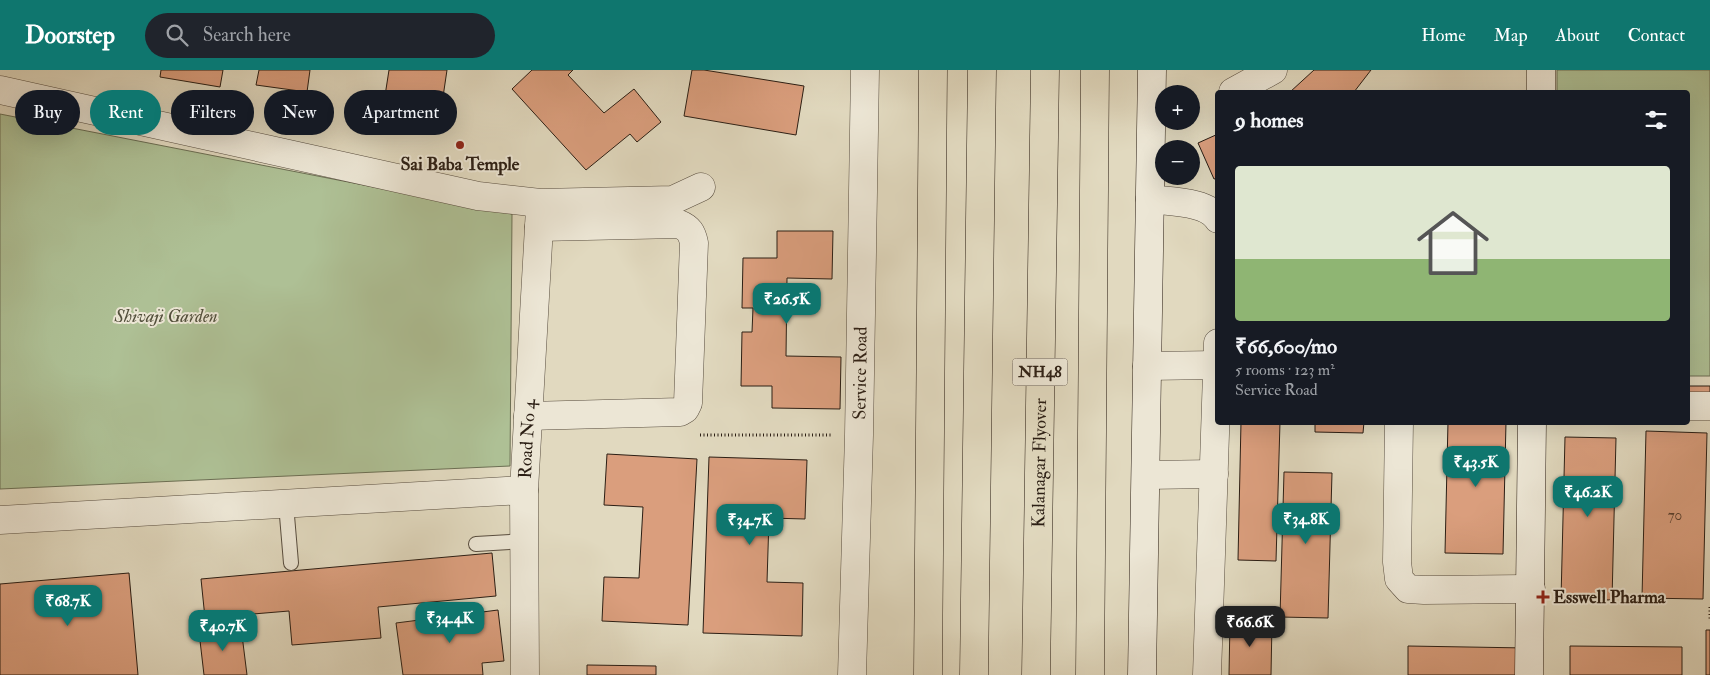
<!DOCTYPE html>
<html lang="en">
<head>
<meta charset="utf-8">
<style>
	body { margin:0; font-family:"IM FELL Double Pica",serif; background:#20242c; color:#f1f3f6; height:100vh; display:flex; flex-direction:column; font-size:19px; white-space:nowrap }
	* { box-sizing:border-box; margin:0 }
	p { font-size:16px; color:#9ea1a6 }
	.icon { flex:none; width:28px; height:28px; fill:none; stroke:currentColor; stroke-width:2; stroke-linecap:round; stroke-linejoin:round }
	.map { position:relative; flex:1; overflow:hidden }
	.sheet { position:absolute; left:1215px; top:20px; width:475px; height:335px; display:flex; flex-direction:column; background:#171b24; border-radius:5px; box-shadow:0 5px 20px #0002 }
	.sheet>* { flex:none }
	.banner { position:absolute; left:15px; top:20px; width:475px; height:45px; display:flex; gap:10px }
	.fabs { position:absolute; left:1155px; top:15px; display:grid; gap:10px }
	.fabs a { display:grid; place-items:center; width:45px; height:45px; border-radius:50%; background:#171b24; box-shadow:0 5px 20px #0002; font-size:25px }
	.price { position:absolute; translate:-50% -42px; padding:0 11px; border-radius:10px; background:#0f766e; color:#fff; font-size:16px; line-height:32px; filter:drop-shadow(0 1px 2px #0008) }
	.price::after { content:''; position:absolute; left:50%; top:30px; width:15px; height:11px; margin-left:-8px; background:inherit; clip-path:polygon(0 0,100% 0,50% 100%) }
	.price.on { background:#222; color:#fff }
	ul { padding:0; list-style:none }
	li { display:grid; align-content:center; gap:10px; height:265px; padding:0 20px }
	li+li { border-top:1px solid #363941 }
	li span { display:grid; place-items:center; height:155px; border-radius:5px; color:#555 }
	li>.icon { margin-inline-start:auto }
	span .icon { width:90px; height:90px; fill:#fffc; stroke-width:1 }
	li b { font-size:21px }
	h2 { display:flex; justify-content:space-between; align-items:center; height:60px; padding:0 20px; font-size:21px }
	.tag { padding:0 18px; border-radius:22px; background:#171b24; box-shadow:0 5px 20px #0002; font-size:18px; line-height:45px }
	.tag.on { background:#0f766e; color:#fff }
	header { display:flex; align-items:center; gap:30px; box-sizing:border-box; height:70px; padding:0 25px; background:#0f766e; color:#fff }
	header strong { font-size:24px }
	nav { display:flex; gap:28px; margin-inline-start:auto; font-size:18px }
	.search { width:350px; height:45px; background:#20242c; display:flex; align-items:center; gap:12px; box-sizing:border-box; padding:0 18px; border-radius:28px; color:#9ea1a6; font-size:19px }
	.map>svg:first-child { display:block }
</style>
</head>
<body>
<header>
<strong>Doorstep</strong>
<div class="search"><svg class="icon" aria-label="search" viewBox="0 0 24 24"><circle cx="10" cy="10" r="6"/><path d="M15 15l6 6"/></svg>Search here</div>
<nav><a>Home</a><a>Map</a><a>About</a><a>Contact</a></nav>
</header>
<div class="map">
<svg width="1710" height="605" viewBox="0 0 1710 605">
	<rect width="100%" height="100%" fill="#e1d9bf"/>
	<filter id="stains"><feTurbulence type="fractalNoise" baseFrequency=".004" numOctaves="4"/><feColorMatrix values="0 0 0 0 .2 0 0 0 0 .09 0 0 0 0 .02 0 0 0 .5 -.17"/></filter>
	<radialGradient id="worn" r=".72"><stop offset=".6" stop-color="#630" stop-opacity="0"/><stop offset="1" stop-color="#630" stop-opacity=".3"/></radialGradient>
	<path fill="#aec095" stroke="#6c6f54" d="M1557,0H1710V306H1688V22H1557Z
		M0,44L512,144L510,396L0,419Z"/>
	<path fill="#da9e7d" stroke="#2b1e14" d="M161,0H223L220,17L160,7Z
		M259,0H310L307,22L256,15Z
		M389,0H447L439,54L382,45Z
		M532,0H573L568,5L604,43L634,19L661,52L637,72L630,64L586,100L512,19Z
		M692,0H704L804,16L796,65L684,46Z
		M1314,0H1371L1354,22H1290Z
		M1218,64V108L1214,109L1198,73Z
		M777,161H833L832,209L787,208L786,286L841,287L840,339L772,338V316H741L742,262H752L753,238H742L743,188H777Z
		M1688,316H1710V329L1688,328Z
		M1241,352H1280L1276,491L1238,490Z
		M1315,352H1364L1363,363L1315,362Z
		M1448,352H1506L1503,484L1445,483Z
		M1646,361L1707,363L1703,529L1642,528Z
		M1565,367L1616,368L1612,530L1561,529Z
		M607,384L697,389L688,555L602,551L604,507L639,508L643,437L604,435Z
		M709,387L807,390L805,449L769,448L767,512L803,513L802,566L703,563Z
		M1284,402L1332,403L1328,548L1280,547Z
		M492,483L496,526L378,537L381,568L292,575L289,541L205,548L201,509Z
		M129,503L138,605H0V514Z
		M498,540L504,591L482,593L483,605H403L396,553Z
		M1230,551L1272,552L1271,605H1229Z
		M241,557L247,605H204L199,562Z
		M1706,560H1710V605H1706Z
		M1408,576L1527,578L1526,605H1408Z
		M1570,576L1682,577V605H1570Z
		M587,595L656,596V605H587Z"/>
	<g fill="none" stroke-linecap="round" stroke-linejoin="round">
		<g stroke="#584d3f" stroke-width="16">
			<path id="lane" d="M286,434L291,493
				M476,474L525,471"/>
		</g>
		<g stroke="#584d3f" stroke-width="29">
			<g id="street">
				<path d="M0,20L478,126L540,133L673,130L701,117"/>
				<path d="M1233,22L1273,0"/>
				<path d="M1150,129C1170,132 1207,131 1218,149"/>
				<path d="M1147,296L1217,295"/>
				<path d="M1688,336H1710"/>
				<path d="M528,346L680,342L685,339L688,333L694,173C692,163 689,158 679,154L539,157"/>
				<path d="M1399,352L1397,492L1399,509L1408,519L1424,520L1531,519"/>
				<path d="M1146,405L1214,404"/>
				<path d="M0,450L524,420"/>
				<path id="s1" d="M525,605L524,420L540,139"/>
				<path id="s2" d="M852,605L859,365L865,0"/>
				<path d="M1207,605L1218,273"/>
			</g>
		</g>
		<g stroke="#2b1e14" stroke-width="29">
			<path id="secondary" d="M1541,22V0
				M1142,605L1152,0
				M1529,605L1532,352"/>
		</g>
		<g stroke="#2b1e14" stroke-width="29">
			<g id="highway">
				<path d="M928,605L933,0"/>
				<path d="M974,605L982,0"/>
				<path id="s3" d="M1036,605L1045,0"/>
				<path d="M1090,605L1095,0"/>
			</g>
		</g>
		<path stroke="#2b1e14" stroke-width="3" stroke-dasharray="1 2.5" stroke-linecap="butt" d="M700,365H831
			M1710,537V550"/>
		<use href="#lane" stroke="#ece6d5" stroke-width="14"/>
		<use href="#street" stroke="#ece6d5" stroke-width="28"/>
		<use href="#secondary" stroke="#ece6d5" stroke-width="28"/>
		<use href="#highway" stroke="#e1d9bf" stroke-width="28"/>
	</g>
	<g fill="#8f2418" stroke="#ece6d5" stroke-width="2">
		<circle cx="460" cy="75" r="5"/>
		<path d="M1540.5 519.5h5v5h5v5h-5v5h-5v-5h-5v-5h5z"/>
	</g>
	<g text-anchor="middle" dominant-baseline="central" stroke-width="4" stroke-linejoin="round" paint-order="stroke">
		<g font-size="15" fill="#573e2e">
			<text x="1675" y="445">70</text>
		</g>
		<rect fill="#ece6d5" stroke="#655a4e" stroke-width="1" x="1012.5" y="288.5" width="55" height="27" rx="4"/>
		<g font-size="16" font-weight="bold" fill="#2b1e14">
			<text x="1040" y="302">NH48</text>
		</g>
		<g font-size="18" font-weight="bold" fill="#2b1e14" stroke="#ece6d5">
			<text x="460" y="94">Sai Baba Temple</text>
			<text x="1553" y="527" text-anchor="start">Esswell Pharma</text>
		</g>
		<g font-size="18" font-style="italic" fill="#524f3b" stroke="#ece6d5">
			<text x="166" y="246">Shivaji Garden</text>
		</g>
		<g font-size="18" fill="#2b1e14" stroke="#ece6d5">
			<text stroke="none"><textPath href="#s2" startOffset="302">Service Road</textPath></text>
			<text stroke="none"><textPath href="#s1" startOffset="236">Road No 4</textPath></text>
			<text stroke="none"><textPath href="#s3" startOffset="212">Kalanagar Flyover</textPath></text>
		</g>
	</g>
	<rect width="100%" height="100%" filter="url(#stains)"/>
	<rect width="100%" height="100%" fill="url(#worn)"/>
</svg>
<div class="fabs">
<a>+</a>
<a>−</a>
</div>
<b class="price" style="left:787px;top:255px">₹26.5K</b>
<b class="price" style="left:1476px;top:418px">₹43.5K</b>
<b class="price" style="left:1588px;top:448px">₹46.2K</b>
<b class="price" style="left:1306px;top:475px">₹34.8K</b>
<b class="price" style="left:750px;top:476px">₹34.7K</b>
<b class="price" style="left:68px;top:557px">₹68.7K</b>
<b class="price" style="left:450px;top:574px">₹34.4K</b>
<b class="price on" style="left:1250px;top:578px">₹66.6K</b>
<b class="price" style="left:223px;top:582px">₹40.7K</b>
<div class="banner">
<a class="tag">Buy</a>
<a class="tag on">Rent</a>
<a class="tag">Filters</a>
<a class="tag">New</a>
<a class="tag">Apartment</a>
</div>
<section class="sheet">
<h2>9 homes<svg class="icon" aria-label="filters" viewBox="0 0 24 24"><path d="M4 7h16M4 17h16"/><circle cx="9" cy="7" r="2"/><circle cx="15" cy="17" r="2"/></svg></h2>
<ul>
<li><span style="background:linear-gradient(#dfe7d0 60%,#8fb573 0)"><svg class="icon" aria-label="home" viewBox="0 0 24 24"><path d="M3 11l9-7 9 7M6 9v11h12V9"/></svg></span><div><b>₹66,600/mo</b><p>5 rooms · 123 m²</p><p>Service Road</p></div></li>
</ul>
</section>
</div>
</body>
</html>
